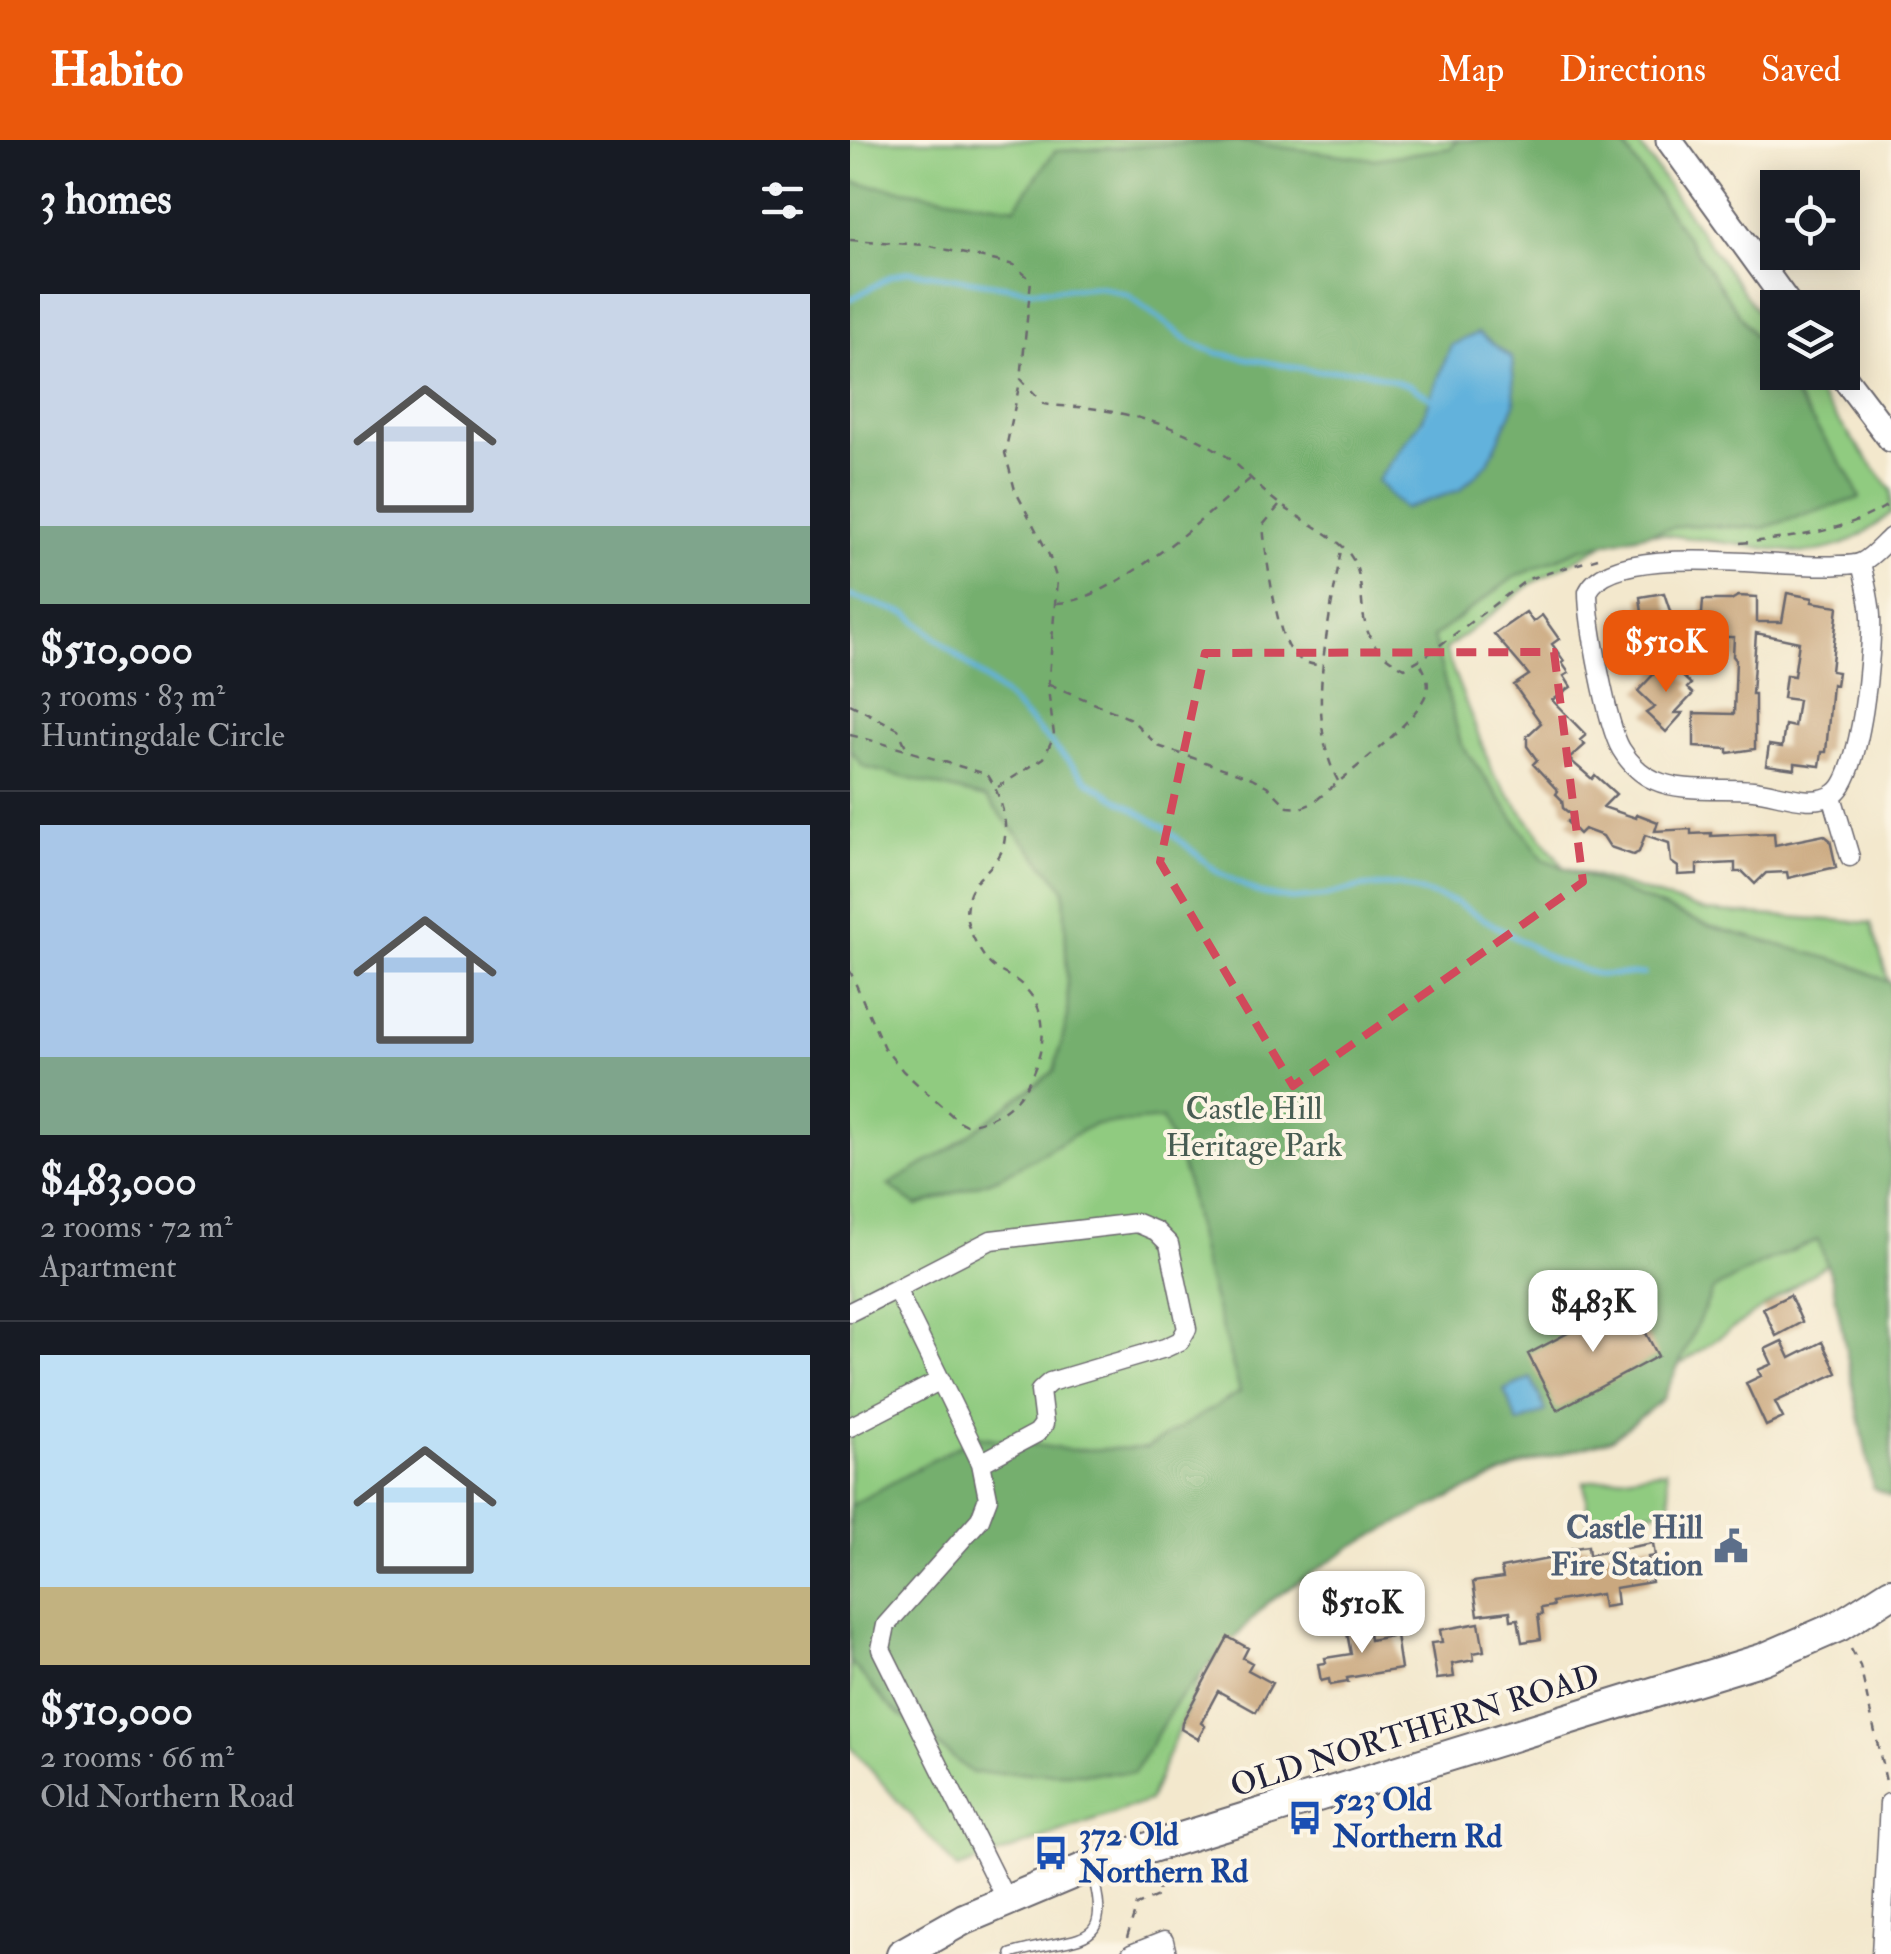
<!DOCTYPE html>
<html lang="en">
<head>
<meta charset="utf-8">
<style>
	body { margin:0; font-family:"IM FELL Double Pica",serif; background:#242831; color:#f1f3f6; height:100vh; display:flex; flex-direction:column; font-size:38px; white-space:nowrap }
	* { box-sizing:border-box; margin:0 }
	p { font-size:32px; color:#9ea1a6 }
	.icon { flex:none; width:55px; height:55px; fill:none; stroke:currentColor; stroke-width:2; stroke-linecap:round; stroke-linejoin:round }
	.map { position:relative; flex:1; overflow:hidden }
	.sheet { display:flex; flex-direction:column; background:#171b24; width:850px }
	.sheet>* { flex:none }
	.fabs { position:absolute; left:910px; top:30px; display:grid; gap:20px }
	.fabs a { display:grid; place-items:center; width:100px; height:100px; border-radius:0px; background:#171b24; box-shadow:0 5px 25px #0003; font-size:50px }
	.price { position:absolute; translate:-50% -85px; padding:0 22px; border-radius:20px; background:#fff; color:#222; font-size:32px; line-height:65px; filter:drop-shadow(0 2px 5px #0008) }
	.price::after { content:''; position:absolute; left:50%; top:60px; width:30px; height:22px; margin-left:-15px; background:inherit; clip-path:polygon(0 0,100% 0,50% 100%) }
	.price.selected { background:#ea580c; color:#fff }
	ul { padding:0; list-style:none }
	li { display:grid; align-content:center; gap:20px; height:530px; padding:0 40px }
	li+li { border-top:2px solid #363941 }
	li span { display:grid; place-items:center; height:310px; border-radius:0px; color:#555 }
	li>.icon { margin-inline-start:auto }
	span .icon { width:180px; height:180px; fill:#fffc; stroke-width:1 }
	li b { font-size:42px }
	h2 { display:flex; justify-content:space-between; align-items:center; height:120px; padding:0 40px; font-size:42px }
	header { display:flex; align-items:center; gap:60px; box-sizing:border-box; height:140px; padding:0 50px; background:#ea580c; color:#fff }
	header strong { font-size:48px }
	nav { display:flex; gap:55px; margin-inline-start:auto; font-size:35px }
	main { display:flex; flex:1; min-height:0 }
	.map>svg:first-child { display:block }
</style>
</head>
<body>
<header>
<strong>Habito</strong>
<nav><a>Map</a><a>Directions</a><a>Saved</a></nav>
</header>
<main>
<section class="sheet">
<h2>3 homes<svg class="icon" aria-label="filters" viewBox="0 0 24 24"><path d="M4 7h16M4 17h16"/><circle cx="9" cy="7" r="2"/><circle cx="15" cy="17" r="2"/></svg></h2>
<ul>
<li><span style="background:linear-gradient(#c9d6e8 75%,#7fa58c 0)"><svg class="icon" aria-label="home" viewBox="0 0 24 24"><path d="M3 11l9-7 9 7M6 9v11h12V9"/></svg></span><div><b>$510,000</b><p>3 rooms · 83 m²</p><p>Huntingdale Circle</p></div></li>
<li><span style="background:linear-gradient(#a9c7e8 75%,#7fa58c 0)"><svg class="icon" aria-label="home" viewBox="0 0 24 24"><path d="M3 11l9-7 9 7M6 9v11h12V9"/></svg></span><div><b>$483,000</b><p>2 rooms · 72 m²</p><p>Apartment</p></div></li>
<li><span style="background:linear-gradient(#bfe0f5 75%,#c2b280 0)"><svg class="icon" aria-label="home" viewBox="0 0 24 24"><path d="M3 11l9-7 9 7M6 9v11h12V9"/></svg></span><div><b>$510,000</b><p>2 rooms · 66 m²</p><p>Old Northern Road</p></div></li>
</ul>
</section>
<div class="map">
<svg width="1041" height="1814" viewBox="0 0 1041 1814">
	<rect width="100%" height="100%" fill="#fcf5e5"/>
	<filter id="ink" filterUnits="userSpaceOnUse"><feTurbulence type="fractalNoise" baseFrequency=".01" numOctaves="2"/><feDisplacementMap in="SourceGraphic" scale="20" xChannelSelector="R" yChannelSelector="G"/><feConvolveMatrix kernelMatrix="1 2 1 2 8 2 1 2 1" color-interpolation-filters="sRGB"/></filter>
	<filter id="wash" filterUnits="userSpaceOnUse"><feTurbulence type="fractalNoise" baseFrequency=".0048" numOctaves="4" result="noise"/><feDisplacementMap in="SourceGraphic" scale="40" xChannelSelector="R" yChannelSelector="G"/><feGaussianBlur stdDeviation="2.25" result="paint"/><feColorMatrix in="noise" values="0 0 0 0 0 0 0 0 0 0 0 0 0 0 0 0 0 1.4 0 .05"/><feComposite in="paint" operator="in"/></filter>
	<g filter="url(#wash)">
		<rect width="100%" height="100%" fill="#f3e8cd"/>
		<path fill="#90cb80" stroke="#59765e" stroke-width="2.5" d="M0,0H786L927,200L928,232L952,233L1041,350V373C1009,399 992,410 951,413L780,390L681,444L595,510L644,635L714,727L856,771L1021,783L1041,850V1080L829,1225L382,1460L299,1661L107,1729L0,1606Z
			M816,1330L822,1369L739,1380L734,1342Z"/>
		<path fill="#74af6e" stroke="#4b6854" stroke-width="2.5" d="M608,0H770L1000,336L1010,358L913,388L835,385L730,409L663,438L583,497L611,604L693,719L859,786L1000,824L1041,843V1357L1023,1348L982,1139L968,1100L913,1123L863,1150L813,1259L762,1299L672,1325L597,1359L503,1406L417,1463L326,1562L284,1633H122L37,1564L0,1521V1366L126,1296L219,1310L296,1308L390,1252L353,1123L336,1038L312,979L242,985L150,1037L67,1066L38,1045L103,1007L204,931L218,876L214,748L136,658L13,627L0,609V42L165,67L205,11L384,1L524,19L600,8Z"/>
		<path fill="#62b2dc" stroke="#426a8c" stroke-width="2.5" d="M628,193L662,218L665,264L638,323L610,350L554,369L527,341L573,278L601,205Z
			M681,1238L696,1271L668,1283L654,1250Z"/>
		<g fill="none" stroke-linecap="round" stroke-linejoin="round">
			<path stroke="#62b2dc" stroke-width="5" d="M0,160L41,136L59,131L180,150L252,147L278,155L342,203L367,213L465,231L510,230L561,246L581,258
				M0,456L58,474L155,556L239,642L315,688L368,732L408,753L441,759L475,756L512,747L547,745L605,762L705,821L749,835L794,834"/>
		</g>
		<g id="blocks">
			<path fill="#caa87f" d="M814,453L823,480L852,474L853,460H881L888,456L907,457V482H932L937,453L963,458L962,462L988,466L981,531L988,532L986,545L982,544L976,612H972L970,626L945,623V629L916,625L919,605L932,607L935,585L944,587L948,560L933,558L936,535L944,536L949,502L906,493L902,554H905V609L878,613V609L844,607V573L884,574L886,520L883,516L884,497H836L837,503L833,504L835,516L783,525L780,507L786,506L784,482L793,481L790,457Z
				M676,472L683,482L692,475L709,499L702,504L714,521L712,523L719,533L714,536L721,547L702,560L736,595L730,600L735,605L719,619L742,639L745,635L766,654L753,667L786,678L787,674L808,682L805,691L841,689V694L861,693V696L924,693L925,705L974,695L980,700L986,727L938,738L937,732L916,733L905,744L893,732H885V723L847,725V734L828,735V727L821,722L819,703L795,695L789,712L783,715L760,707L753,696L734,689L729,694L717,682L723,676L713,668L712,660L706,654L708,651L683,624L687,620L677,606V596L691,583L664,545L679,535L644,494Z
				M816,521L841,544L837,548L843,554L825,573H833L816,592L796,573L805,567L788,551Z
				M940,1155L952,1182L926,1196L913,1168Z
				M779,1161L808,1216L707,1270L678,1214Z
				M932,1201L940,1218L972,1202L987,1233L925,1262L933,1278L916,1286L896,1243L911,1236L908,1230L922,1224L915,1209Z
				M803,1403L805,1416L798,1417L802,1442L765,1448L767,1465L753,1467L751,1454L702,1462L703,1466L691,1468L692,1475H688L691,1499L672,1502L668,1479L661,1480L660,1471L628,1475L623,1442L653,1438L651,1428L719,1415L718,1409L738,1406L739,1415Z
				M517,1479L520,1500L546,1495L551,1529L497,1538L498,1542L480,1545L479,1539L471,1541L468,1524L476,1523L475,1518L501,1514L495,1482Z
				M629,1483L634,1511L623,1513L624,1520L602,1524L604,1537L587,1539L581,1503L592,1502L590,1490Z
				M378,1497L398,1508L393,1518L402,1523L398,1530L422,1543L406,1572L368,1551L351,1583L355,1586L348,1599L331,1589L332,1582Z"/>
		</g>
	</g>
	<g filter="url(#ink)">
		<use href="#blocks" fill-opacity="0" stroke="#6b676e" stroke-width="2.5"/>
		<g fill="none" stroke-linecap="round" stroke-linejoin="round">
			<g stroke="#6b676e" stroke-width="12">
				<path id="service" d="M161,1814C228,1793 266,1814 241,1729"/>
			</g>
			<g stroke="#6b676e" stroke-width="21">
				<path id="minor" d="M1011,423C1015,441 1020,458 1021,476C1023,509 1011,635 985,653C964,669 927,652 903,650C873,647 832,653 804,640C790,634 779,622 771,609C757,585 738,482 738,452C763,398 937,431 989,425C996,425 1006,425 1012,422C1022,417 1033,404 1041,397
					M982,656L1000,717
					M0,1172L46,1149
					M0,1287L91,1240
					M131,1323L187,1293L194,1284L190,1251L200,1242L315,1208L330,1201L337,1189L319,1104L306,1091L287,1083L141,1100L46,1149L131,1323L138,1358L130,1379L36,1485L31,1509L156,1760
					M281,1814L314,1801L317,1814
					M1031,1814L1039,1663"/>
			</g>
			<g stroke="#6b676e" stroke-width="29">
				<path id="secondary" d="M819,0L941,168
					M990,232L1041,299"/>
			</g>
			<g stroke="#6b676e" stroke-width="34">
				<path id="primary" d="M52,1814L114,1779L240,1726L913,1519L989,1486L1041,1453"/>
			</g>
			<path stroke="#6b676e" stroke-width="2.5" stroke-dasharray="8 8" stroke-linecap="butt" d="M0,100L76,105L164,125L181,140L171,239L194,264C210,267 224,266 240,268C288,275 337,289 376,316C395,330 409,349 428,363C449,379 479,391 497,411C527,446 490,497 555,528L577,515L678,439L748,418
				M429,366L413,385C415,411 426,489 439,509C447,520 460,526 473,525
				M890,403C942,398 996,392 1041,363
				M207,463C263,462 356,375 400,339
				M199,544L281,579L308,606L402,638L417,646L438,667L451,668L463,663C489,640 569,582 577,551C580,540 574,530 569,521
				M0,564L48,589L56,607
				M0,595C47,606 91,622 137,634C151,653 163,694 149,716C132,740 117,740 116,776C119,791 129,812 140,824C149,833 163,836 172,845C200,871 196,905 181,937C168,965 146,980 116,985L108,981L53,931L34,908L0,831
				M488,641C453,575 481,479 491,409
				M148,647L194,618L204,595L198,549L207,440L199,415L165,350L155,313L170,242
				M1001,1509L1010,1526L1037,1646
				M277,1798L287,1765L310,1755L304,1734"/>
			<use href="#service" stroke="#fff" stroke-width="9"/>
			<use href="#minor" stroke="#fff" stroke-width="18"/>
			<use href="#secondary" stroke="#fff" stroke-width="25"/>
			<use href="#primary" stroke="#fff" stroke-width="30"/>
		</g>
	</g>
	<path fill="none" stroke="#d1495b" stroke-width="8" stroke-dasharray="20 12" stroke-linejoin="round" d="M704,512L733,742L443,946L310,722L355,513Z"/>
	<defs>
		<g id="civic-bare" transform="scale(2.7)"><path d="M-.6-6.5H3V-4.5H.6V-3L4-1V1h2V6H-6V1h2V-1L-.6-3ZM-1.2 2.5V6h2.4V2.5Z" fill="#5c6f8a" stroke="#fcf5e5" stroke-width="2.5" paint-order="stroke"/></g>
		<g id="bus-bare" transform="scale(2.7)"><path d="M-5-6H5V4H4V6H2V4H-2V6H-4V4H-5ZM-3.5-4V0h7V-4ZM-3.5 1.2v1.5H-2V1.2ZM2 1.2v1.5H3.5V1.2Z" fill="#1a4fb4" stroke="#fcf5e5" stroke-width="2.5" paint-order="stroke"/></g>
	</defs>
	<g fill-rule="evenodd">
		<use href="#civic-bare" x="881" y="1406"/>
		<use href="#bus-bare" x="455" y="1678"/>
		<use href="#bus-bare" x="201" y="1713"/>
	</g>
	<g text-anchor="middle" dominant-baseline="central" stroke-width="8" stroke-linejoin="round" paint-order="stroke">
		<g font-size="32" fill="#485d53" stroke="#fcf5e5">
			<text x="404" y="969">Castle Hill<tspan x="404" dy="37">Heritage Park</tspan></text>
		</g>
		<g font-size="32" font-weight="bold" fill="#4e5e75" stroke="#fcf5e5" text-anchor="end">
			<text x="853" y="1388">Castle Hill<tspan x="853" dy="37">Fire Station</tspan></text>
		</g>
		<g font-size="32" fill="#22223b" stroke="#fcf5e5">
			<text transform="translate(565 1591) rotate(-17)">OLD NORTHERN ROAD</text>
		</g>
		<g font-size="32" font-weight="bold" fill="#164399" stroke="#fcf5e5" text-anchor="start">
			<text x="483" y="1660">523 Old<tspan x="483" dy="37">Northern Rd</tspan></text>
			<text x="229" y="1695">372 Old<tspan x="229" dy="37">Northern Rd</tspan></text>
		</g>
	</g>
</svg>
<div class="fabs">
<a><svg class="icon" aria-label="locate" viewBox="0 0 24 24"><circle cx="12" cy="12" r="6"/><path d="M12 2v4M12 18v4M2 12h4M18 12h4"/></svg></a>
<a><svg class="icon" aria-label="layers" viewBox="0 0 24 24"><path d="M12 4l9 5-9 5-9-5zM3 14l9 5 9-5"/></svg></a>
</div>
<b class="price selected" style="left:816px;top:555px">$510K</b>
<b class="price" style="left:743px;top:1215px">$483K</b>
<b class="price" style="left:512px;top:1516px">$510K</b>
</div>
</main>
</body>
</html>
